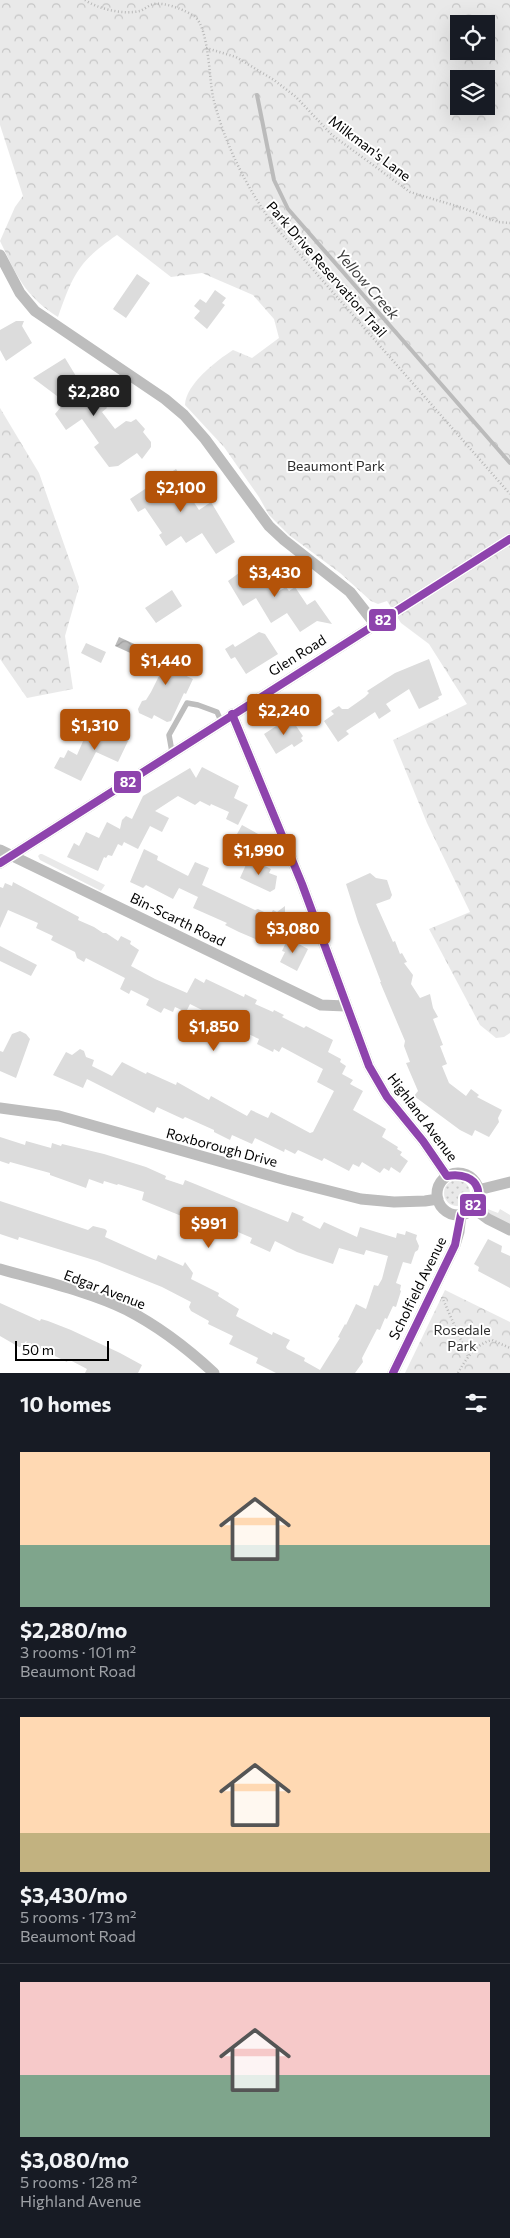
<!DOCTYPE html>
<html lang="en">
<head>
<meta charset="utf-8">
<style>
	body { margin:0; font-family:Commissioner,sans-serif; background:#242831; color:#f1f3f6; height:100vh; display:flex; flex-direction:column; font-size:19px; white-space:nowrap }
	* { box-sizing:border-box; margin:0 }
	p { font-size:16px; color:#9ea1a6 }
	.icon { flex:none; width:28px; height:28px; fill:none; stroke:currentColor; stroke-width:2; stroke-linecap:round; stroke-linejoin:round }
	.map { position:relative; height:1373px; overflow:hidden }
	.sheet { display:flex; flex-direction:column; background:#171b24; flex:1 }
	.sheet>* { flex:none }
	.tools { position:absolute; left:450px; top:15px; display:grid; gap:10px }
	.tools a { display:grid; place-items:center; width:45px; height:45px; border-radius:0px; background:#171b24; box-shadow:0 5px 20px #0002; font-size:25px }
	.scale { position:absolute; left:15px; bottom:12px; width:94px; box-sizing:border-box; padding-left:5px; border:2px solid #000; border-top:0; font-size:14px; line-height:18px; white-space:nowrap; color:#000; -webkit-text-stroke:4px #fff; paint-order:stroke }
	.price { position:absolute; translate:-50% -42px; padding:0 11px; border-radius:5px; background:#b45309; color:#fff; font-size:16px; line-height:32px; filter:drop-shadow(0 1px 2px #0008) }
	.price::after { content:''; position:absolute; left:50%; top:30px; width:15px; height:11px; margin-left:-8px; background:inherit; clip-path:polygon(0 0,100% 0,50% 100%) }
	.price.current { background:#222; color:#fff }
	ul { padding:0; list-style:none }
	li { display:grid; align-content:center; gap:10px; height:265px; padding:0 20px }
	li+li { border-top:1px solid #363941 }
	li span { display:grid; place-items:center; height:155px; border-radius:0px; color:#555 }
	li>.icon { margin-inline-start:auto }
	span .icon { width:90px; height:90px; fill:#fffc; stroke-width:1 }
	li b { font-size:21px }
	h2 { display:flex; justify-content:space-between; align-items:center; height:60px; padding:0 20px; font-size:21px }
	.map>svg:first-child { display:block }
</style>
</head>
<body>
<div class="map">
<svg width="510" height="1373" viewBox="0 0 510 1373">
	<defs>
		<pattern id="forest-crowns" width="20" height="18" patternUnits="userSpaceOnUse" patternTransform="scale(1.25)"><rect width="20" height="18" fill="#e9e9e9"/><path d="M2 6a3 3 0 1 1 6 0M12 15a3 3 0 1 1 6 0" fill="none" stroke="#c6c6c6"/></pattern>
		<pattern id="garden-dots" width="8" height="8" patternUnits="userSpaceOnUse" patternTransform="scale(1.25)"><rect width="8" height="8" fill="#e9e9e9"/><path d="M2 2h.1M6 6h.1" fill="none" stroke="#c6c6c6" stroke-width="1.8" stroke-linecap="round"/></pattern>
		<pattern id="water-waves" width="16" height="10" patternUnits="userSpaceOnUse" patternTransform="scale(1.25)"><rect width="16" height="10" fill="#bbb"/><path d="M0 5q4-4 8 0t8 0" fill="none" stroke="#9f9f9f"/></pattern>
	</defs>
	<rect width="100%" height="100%" fill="#fff"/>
	<path fill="#e9e9e9" d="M40,854H42L105,885L101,891L40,860L38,856Z
		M485,1208L498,1213L500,1209L510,1215V1225L486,1212Z"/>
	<path fill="url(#forest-crowns)" fill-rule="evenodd" d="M0,0H510V1033L504,1037L496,1038L480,1025L429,929L470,912L427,823L393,740L467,704L429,644L401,623L387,601L378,604L371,601L340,573L289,535L269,515L259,497L224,447L185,405C186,384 216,361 233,350L252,358L279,338L274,319L253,295L202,273L171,277L117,235C79,261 73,274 58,317C24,295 17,276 0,241L15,207L23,196L0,125ZM459,24H486V51H459ZM459,79H486V106H459Z
		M0,408L39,473L79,587L65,636L73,689L27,698L0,659Z
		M445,1290L510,1322V1373H405Z"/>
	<path fill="url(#garden-dots)" d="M444 1193a13 13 0 1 1 26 0a13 13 0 1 1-26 0Z"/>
	<path fill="url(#water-waves)" d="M119,637L141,647L137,656L115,646Z"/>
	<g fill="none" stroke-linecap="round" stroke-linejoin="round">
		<path stroke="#bbb" stroke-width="4" d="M257,95L274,180L288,209L510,463"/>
	</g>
	<path fill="#dcdcdc" d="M137,274L150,283L126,318L113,309Z
		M215,290L226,298L222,303L225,305L207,329L194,318L200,311L194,306L200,299L206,303Z
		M16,321H24L22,326L32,343L6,361L0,350V330Z
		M65,358L85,391L99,395L107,408L102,412L115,429L126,421L131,422L136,419L145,429L143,432L151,442V447L142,459L137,453L118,466L109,467L94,447L99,443L82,419L66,430L55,414L65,402L33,378Z
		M176,469L190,490L189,495L199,510L211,502L235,542L216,554L202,533L186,543L181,536L166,546L159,535L162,533L145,508L138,512L130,499L151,485L149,483L161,475L162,478Z
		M258,559L279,591L286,587L289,591L295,587L307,605L315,600L332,624L317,621L300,632L287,613L271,623L256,598L243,606L228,581Z
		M172,590L182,606L156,623L145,608Z
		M259,632L265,634L278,654L246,674L235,657L231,659L225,649L233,644L235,647Z
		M86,643L106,652L101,663L81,653Z
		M157,648L169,654L171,651L187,658L180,673L193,679L186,694L184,693L171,721L167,722L154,715L152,719L139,713L138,709L142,701L146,700L151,692L160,674L147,668Z
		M429,659L442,695L438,697L439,699L419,709L409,689L386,704L391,711L379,719L375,712L346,731L349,734L338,742L324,721L334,714L331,711L339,706L342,709H348L365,697L369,693L367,691L395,673Z
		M290,717L303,736L301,738L303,741L294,747L292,744L276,754L264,734Z
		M106,719L116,723L114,726L128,733L126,738L129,739L118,762L96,752L81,781L54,768L60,757L64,758L68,750L77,755L84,739L95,744Z
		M202,767L239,786L234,798L248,805L238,825L226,819L229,812L211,804L210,806L200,801L195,805L178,796L155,811L169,818L162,832L150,826L138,849L124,842L122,846L118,844L112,856L108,855L106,858L104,857L98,871L67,857L74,843L79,846L86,832L99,838L107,822L120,829L122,820L126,816L132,819L143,796L190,768L196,778Z
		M242,825L260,835L258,841L265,844L258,856L232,843Z
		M144,849L158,856L157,860L188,876L195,862L209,868L202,885L255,910L258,909L270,915L273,910L277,912L285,906V916L294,920L283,941L264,932L260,941L239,932L225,925L227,923L193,908L198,897L179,888L173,899L146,885L143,888L130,882Z
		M249,858L271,869L269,873L277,876L275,889L270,892L240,878Z
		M370,873L376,878L387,880L392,895L390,899L376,904L393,942L395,941L400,954L402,953L407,962L404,963L413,975L411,984L420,998L430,994L433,1008L438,1017L433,1019L443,1045L440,1046L447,1064L442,1066L449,1083L466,1096L471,1089L479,1095L477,1097L502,1110L498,1118L499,1122L489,1137L475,1130L472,1136L460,1130L414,1096L418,1091L406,1063L410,1062L404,1046L405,1041L380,982H381L358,922L346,884Z
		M13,882L79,917L78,920L94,927L103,933H106L118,941L121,936L131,941L130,944L139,950L131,966L155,979L187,993L195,978L204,983L206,979L244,997L245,994L257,1000L255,1004L273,1012L274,1010L284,1015L282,1017L304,1028L306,1026L333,1040L328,1052L341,1059L340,1062L346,1066L342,1074L353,1080L350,1084L363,1091L353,1110L386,1129L382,1137L398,1147L397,1149L402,1152L400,1155L408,1161L400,1173L391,1167L389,1171L384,1168L380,1173L362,1162L359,1167L353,1164L349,1171L324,1158L322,1161L298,1150L295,1154L285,1149L284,1152L255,1138L252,1144L232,1135L230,1140L214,1132V1130L185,1117L183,1119L157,1107L154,1113L87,1079L83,1088L53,1075L66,1052L72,1055L80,1049L84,1051L86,1057L94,1060L92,1066L112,1076L122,1062L146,1074L147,1072L176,1085L177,1082L209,1100L211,1096L247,1116L251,1110L268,1118L271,1112L310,1133L313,1132L334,1091L317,1082L323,1069L282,1047L279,1052L274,1049L273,1052L257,1044L259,1039L244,1032L246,1029L228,1020L225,1026L210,1019L212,1015L190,1004L186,1012L175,1007L173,1012L164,1008L161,1013L146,1005L149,999L131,990L129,994L120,989L125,978L86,958L84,962L77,958L75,952L51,940L53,936L36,928L38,923L8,910L0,928V887L3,888L5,883L12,886Z
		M288,938L308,949L297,971L280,962L285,952L282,951Z
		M0,946L37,965L31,976L0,961Z
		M20,1031L26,1034L30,1039L16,1078L0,1071V1051L3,1052L12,1034Z
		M0,1137L25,1145L26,1141L51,1148L52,1143L61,1146L62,1144L104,1154L146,1167L166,1176L165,1179L183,1185L185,1180L195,1184L288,1222L292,1212L304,1217L302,1220L320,1229L324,1222L357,1237L360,1227L396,1238L397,1233L405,1235L406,1231L417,1235L416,1239L419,1246L418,1250L415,1252L411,1264L403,1262L396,1283L401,1285L400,1290L401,1291L396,1307L393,1306L387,1319L385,1318L380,1330L377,1329L362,1358L363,1362L355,1373H276L256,1363L258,1358L229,1344L233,1336L208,1324L209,1321L191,1311L189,1307L191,1302L162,1287L97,1261L19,1237L18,1240L0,1234V1201L88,1230L93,1226L105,1229L107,1231L105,1237L156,1260L158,1255L183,1266L185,1262L193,1273L191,1279L219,1293L218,1296L239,1309L236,1316L272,1335L273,1332L290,1340L286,1347L287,1349L305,1358L304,1361L320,1370L340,1338L338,1337L345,1324L346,1325L356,1304L366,1309L374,1285L378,1286L382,1279L388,1256L366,1250L364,1255L339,1248L333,1264L297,1252L275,1241L270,1252L250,1243L252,1238L219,1224L216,1230L142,1200L144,1192L118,1184L117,1185L104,1181L103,1184L89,1179L86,1188L50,1175V1173L10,1162L9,1164L0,1161Z
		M488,1239L502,1246L501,1252L510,1256V1288L478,1271L479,1267L474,1264Z
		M0,1303L40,1321L41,1319L48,1321L71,1330L120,1353L142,1365L138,1373H85L87,1369L68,1359L67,1362L39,1348L35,1355L26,1351L0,1336Z"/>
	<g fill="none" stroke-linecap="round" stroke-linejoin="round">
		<path stroke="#b8b8b8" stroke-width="2.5" stroke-dasharray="1 2.5" stroke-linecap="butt" d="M85,0C98,9 124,15 140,11C145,9 149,5 154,4C165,2 185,10 194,16C209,27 209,78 213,97C224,142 246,187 273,224L510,494
			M206,48L236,57L274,80L296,97L332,135L410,192L463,208L498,222L510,223
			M442,1297L468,1356
			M458,1373C466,1359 475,1344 492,1340L510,1348"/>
		<path stroke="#bdbdbd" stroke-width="5.5" d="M172,752L169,735L187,703L198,705L217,712L221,721"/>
		<path stroke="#bdbdbd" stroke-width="11" d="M0,255L20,293L35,311L165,399L184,415L205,439L269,526L284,540L350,592L375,624
			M232,714L302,884L369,1066L387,1097L423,1141L447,1176
			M0,850L321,1005L346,1006
			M0,863L510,539
			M0,1108L59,1116L286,1180L361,1199L394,1202L425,1201L438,1199
			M437 1194a21 21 0 1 1 42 0a21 21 0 1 1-42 0Z
			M478,1190L510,1182
			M473,1208L488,1219L510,1230
			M0,1269C42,1281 88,1291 127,1310C160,1327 187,1348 214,1373
			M393,1373L455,1245L459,1232L461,1214"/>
		<g stroke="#fff" stroke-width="11">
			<path id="bus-1" d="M232,714L302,884L369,1066L387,1097L423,1141L447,1176C479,1170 491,1200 461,1214L455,1245L393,1373
				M0,863L510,539"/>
		</g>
		<use href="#bus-1" stroke="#8e44ad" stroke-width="8"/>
	</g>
	<g text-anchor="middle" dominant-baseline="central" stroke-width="4" stroke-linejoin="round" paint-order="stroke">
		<g font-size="14" fill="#000" stroke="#fff">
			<text transform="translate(370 148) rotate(37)">Milkman's Lane</text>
			<text transform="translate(327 269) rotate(49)">Park Drive Reservation Trail</text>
			<text transform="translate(297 655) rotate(-32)">Glen Road</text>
			<text transform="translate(178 919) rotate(26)">Bin-Scarth Road</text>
			<text transform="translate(423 1117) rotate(53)">Highland Avenue</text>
			<text transform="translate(222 1147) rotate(15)">Roxborough Drive</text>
			<text transform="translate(417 1288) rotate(-64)">Scholfield Avenue</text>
			<text transform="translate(105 1289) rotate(21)">Edgar Avenue</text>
		</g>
		<g font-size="14" fill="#2e2e2e" stroke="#fff">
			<text x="336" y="465">Beaumont Park</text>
			<text x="462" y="1329">Rosedale<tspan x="462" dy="16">Park</tspan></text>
		</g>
		<g font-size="15" font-style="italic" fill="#3f3f3f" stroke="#fff">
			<text transform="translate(368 284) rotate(49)">Yellow Creek</text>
		</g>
	</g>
	<g stroke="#fff" stroke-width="2">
		<rect x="368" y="608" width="29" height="24" rx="5" fill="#8e44ad"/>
		<rect x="113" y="770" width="29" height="24" rx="5" fill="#8e44ad"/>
		<rect x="459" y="1193" width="28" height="24" rx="5" fill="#8e44ad"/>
	</g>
	<g font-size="14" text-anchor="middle" font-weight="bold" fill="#fff">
		<text x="383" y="625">82</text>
		<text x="128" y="787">82</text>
		<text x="473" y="1210">82</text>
	</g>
</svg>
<div class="tools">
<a><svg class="icon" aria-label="locate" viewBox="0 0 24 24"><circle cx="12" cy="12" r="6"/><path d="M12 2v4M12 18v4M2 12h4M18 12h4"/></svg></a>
<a><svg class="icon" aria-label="layers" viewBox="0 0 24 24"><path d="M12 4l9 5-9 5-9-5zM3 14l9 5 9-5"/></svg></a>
</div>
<div class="scale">50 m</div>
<b class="price current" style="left:94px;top:417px">$2,280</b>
<b class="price" style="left:181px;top:513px">$2,100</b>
<b class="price" style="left:275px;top:598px">$3,430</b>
<b class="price" style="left:166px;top:686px">$1,440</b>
<b class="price" style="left:284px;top:736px">$2,240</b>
<b class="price" style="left:95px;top:751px">$1,310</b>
<b class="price" style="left:259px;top:876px">$1,990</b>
<b class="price" style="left:293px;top:954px">$3,080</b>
<b class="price" style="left:214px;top:1052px">$1,850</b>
<b class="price" style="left:209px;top:1249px">$991</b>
</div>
<section class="sheet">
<h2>10 homes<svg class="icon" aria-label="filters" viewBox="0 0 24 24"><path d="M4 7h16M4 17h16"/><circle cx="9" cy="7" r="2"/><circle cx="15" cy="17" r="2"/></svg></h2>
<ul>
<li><span style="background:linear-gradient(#ffd9b3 60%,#7fa58c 0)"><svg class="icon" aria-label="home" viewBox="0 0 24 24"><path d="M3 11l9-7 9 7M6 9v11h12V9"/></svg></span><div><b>$2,280/mo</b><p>3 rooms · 101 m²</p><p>Beaumont Road</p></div></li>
<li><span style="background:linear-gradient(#ffd9b3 75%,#c2b280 0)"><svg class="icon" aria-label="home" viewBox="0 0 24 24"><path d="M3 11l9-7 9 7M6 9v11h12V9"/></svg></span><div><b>$3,430/mo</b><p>5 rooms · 173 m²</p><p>Beaumont Road</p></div></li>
<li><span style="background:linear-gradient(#f6c9c9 60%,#7fa58c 0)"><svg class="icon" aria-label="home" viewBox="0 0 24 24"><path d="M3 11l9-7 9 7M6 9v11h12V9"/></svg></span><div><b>$3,080/mo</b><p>5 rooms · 128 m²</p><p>Highland Avenue</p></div></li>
</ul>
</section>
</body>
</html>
